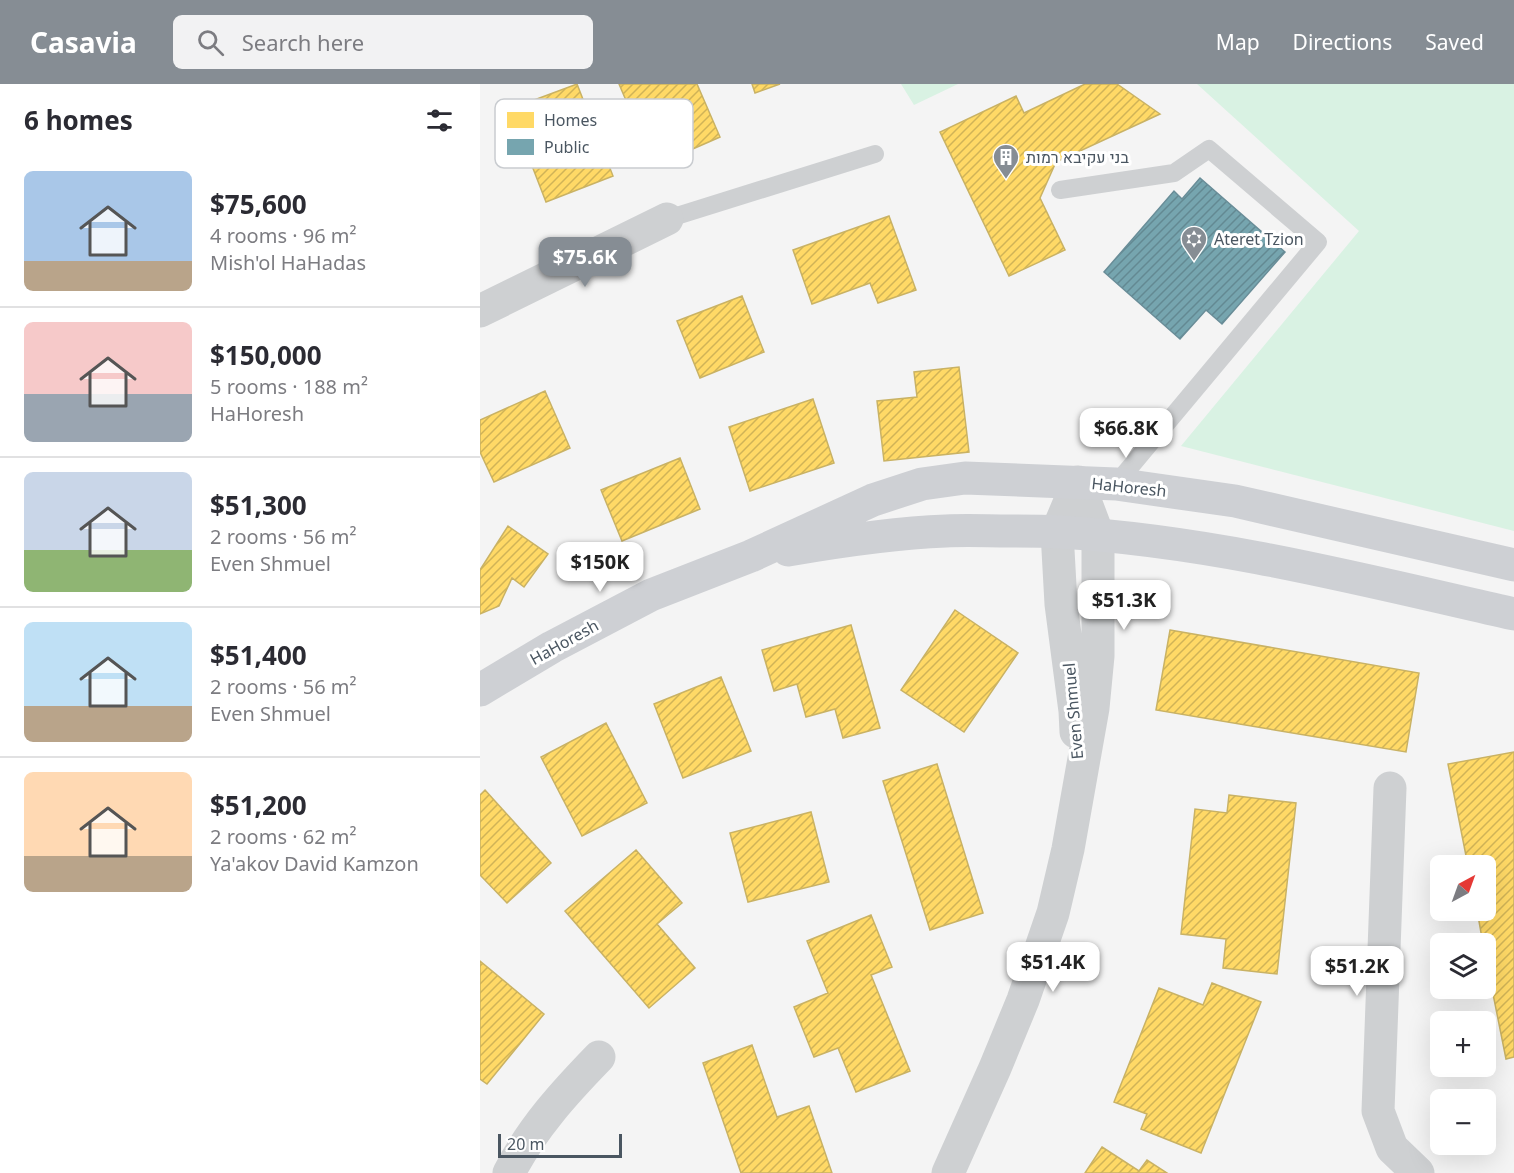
<!DOCTYPE html>
<html lang="en">
<head>
<meta charset="utf-8">
<style>
	body { margin:0; font-family:"Noto Sans",Heebo,sans-serif; background:#f2f2f3; color:#2b2b33; height:100vh; display:flex; flex-direction:column; font-size:22px; white-space:nowrap }
	* { box-sizing:border-box; margin:0 }
	p { font-size:20px; color:#7c7c81 }
	.icon { flex:none; width:33px; height:33px; fill:none; stroke:currentColor; stroke-width:2; stroke-linecap:round; stroke-linejoin:round }
	.map { position:relative; flex:1; overflow:hidden }
	.sheet { display:flex; flex-direction:column; background:#fff; width:480px }
	.sheet>* { flex:none }
	.needle { width:39px; rotate:41deg }
	.controls { position:absolute; left:950px; top:771px; display:grid; gap:12px }
	.controls a { display:grid; place-items:center; width:66px; height:66px; border-radius:9px; background:#fff; box-shadow:0 6px 24px #0002; font-size:30px }
	.scale { position:absolute; left:18px; bottom:15px; width:124px; box-sizing:border-box; padding-left:6px; border:3px solid #4a5661; border-top:0; font-size:16px; line-height:21px; white-space:nowrap; color:#4a5661; -webkit-text-stroke:4px #fff; paint-order:stroke }
	.price { position:absolute; translate:-50% -51px; padding:0 14px; border-radius:12px; background:#fff; color:#222; font-size:20px; line-height:39px; filter:drop-shadow(0 2px 3px #0008) }
	.price::after { content:''; position:absolute; left:50%; top:36px; width:18px; height:14px; margin-left:-9px; background:inherit; clip-path:polygon(0 0,100% 0,50% 100%) }
	.price.on { background:#868d94; color:#fff }
	ul { padding:0; list-style:none }
	li { display:flex; align-items:center; gap:18px; height:150px; padding:0 24px }
	li+li { border-top:2px solid #e1e1e2 }
	li span { display:grid; place-items:center; flex:none; width:168px; height:120px; border-radius:9px; color:#555 }
	li>.icon { margin-inline-start:auto }
	span .icon { width:72px; height:72px; fill:#fffc; stroke-width:1 }
	li b { font-size:26px }
	h2 { display:flex; justify-content:space-between; align-items:center; height:72px; padding:0 24px; font-size:26px }
	header { display:flex; align-items:center; gap:36px; box-sizing:border-box; height:84px; padding:0 30px; background:#868d94; color:#fff }
	header strong { font-size:28px }
	nav { display:flex; gap:33px; margin-inline-start:auto; font-size:21px }
	.search { width:420px; height:54px; background:#f2f2f3; display:flex; align-items:center; gap:15px; box-sizing:border-box; padding:0 21px; border-radius:9px; color:#7c7c81; font-size:22px }
	main { display:flex; flex:1; min-height:0 }
	.map>svg:first-child { display:block }
</style>
</head>
<body>
<header>
<strong>Casavia</strong>
<div class="search"><svg class="icon" aria-label="search" viewBox="0 0 24 24"><circle cx="10" cy="10" r="6"/><path d="M15 15l6 6"/></svg>Search here</div>
<nav><a>Map</a><a>Directions</a><a>Saved</a></nav>
</header>
<main>
<section class="sheet">
<h2>6 homes<svg class="icon" aria-label="filters" viewBox="0 0 24 24"><path d="M4 7h16M4 17h16"/><circle cx="9" cy="7" r="2"/><circle cx="15" cy="17" r="2"/></svg></h2>
<ul>
<li><span style="background:linear-gradient(#a9c7e8 75%,#b9a48a 0)"><svg class="icon" aria-label="home" viewBox="0 0 24 24"><path d="M3 11l9-7 9 7M6 9v11h12V9"/></svg></span><div><b>$75,600</b><p>4 rooms · 96 m²</p><p>Mish'ol HaHadas</p></div></li>
<li><span style="background:linear-gradient(#f6c9c9 60%,#9aa5b1 0)"><svg class="icon" aria-label="home" viewBox="0 0 24 24"><path d="M3 11l9-7 9 7M6 9v11h12V9"/></svg></span><div><b>$150,000</b><p>5 rooms · 188 m²</p><p>HaHoresh</p></div></li>
<li><span style="background:linear-gradient(#c9d6e8 65%,#8fb573 0)"><svg class="icon" aria-label="home" viewBox="0 0 24 24"><path d="M3 11l9-7 9 7M6 9v11h12V9"/></svg></span><div><b>$51,300</b><p>2 rooms · 56 m²</p><p>Even Shmuel</p></div></li>
<li><span style="background:linear-gradient(#bfe0f5 70%,#b9a48a 0)"><svg class="icon" aria-label="home" viewBox="0 0 24 24"><path d="M3 11l9-7 9 7M6 9v11h12V9"/></svg></span><div><b>$51,400</b><p>2 rooms · 56 m²</p><p>Even Shmuel</p></div></li>
<li><span style="background:linear-gradient(#ffd9b3 70%,#b9a48a 0)"><svg class="icon" aria-label="home" viewBox="0 0 24 24"><path d="M3 11l9-7 9 7M6 9v11h12V9"/></svg></span><div><b>$51,200</b><p>2 rooms · 62 m²</p><p>Ya'akov David Kamzon</p></div></li>
</ul>
</section>
<div class="map">
<svg width="1034" height="1089" viewBox="0 0 1034 1089">
	<defs>
		<pattern id="homes-hatch" width="6" height="6" patternUnits="userSpaceOnUse" patternTransform="scale(1.5)"><rect width="6" height="6" fill="#ffd966"/><path d="M-1 1l2-2M0 6l6-6M5 7l2-2" fill="none" stroke="#d0b357"/></pattern>
		<pattern id="public-hatch" width="6" height="6" patternUnits="userSpaceOnUse" patternTransform="scale(1.5)"><rect width="6" height="6" fill="#76a5af"/><path d="M-1 1l2-2M0 6l6-6M5 7l2-2" fill="none" stroke="#638992"/></pattern>
	</defs>
	<rect width="100%" height="100%" fill="#f4f4f4"/>
	<path fill="#d9f2e3" d="M421,0H478L434,21Z
		M717,0H1034V447L701,362L879,147Z"/>
	<path fill="url(#homes-hatch)" stroke="#c9b264" stroke-width="1.5" d="M97,0L133,92L66,118L30,25Z
		M139,0H217L240,53L174,82Z
		M272,0H300L275,9Z
		M605,0H637L680,30L576,78L560,114L585,166L529,192L460,48L536,12L544,29Z
		M409,132L436,206L398,219L390,199L332,220L313,166Z
		M262,212L284,268L220,294L197,237Z
		M479,283L489,368L404,377L397,317L437,313L434,288Z
		M65,307L90,364L14,398L0,368V336Z
		M333,315L354,379L270,407L249,343Z
		M200,374L220,425L142,457L121,406Z
		M28,442L68,470L44,503L32,494L19,522L0,530V486Z
		M475,526L538,569L484,648L421,606Z
		M371,541L400,644L363,654L355,625L326,633L317,600L294,607L282,566Z
		M690,546L939,589L926,668L676,626Z
		M241,593L271,667L203,694L174,620Z
		M126,639L167,719L102,752L61,673Z
		M1034,668V973L1026,975L1005,870V860H1003L997,826H1005V782H988L968,680Z
		M457,680L503,829L450,846L403,697Z
		M5,706L71,779L27,819L0,791V711Z
		M749,711L816,719L797,890L743,884L746,855L701,850L715,725L747,729Z
		M331,728L349,798L268,818L250,749Z
		M156,766L202,819L177,840L215,884L169,924L85,827Z
		M391,831L412,883L391,891L430,987L376,1008L358,964L334,973L314,923L348,909L327,857Z
		M0,877L64,930L7,1000L0,995Z
		M732,899L781,918L721,1069L661,1045L667,1030L634,1018L679,904L723,921Z
		M272,961L297,1033L329,1022L352,1089H261L223,979Z
		M622,1063L659,1087L667,1076L687,1089H605Z"/>
	<path fill="url(#public-hatch)" stroke="#698d98" stroke-width="1.5" d="M720,94L805,168L742,240L726,226L700,255L624,188L694,107L702,115Z"/>
	<g fill="none" stroke-linecap="round" stroke-linejoin="round">
		<path stroke="#ced0d2" stroke-width="18" d="M580,106L694,89L729,65L838,158L636,400
			M187,135L395,70"/>
		<path stroke="#ced0d2" stroke-width="33" d="M0,227L187,135
			M596,648L595,627L581,520L577,448L598,398
			M910,704L898,1027L912,1064L938,1089
			M29,1089C52,1044 85,1008 119,973
			M468,1089L515,984L543,916L573,829L588,765L613,624L618,572V451L598,398"/>
		<path stroke="#ced0d4" stroke-width="33" d="M308,466C360,457 413,449 466,447C487,446 508,447 529,447C546,447 562,447 579,448C733,457 884,496 1034,530
			M0,606L72,563L171,511L271,472L393,416L442,400L485,394L636,400L755,417L1034,481"/>
	</g>
	<defs>
		<g id="building-pin" transform="scale(1.35)"><path d="M0 17L-7.5 6A9.5 9.5 0 1 1 7.5 6Z" fill="#868d94" stroke="#fff"/><path d="M-4-6H4V6H1V3H-1V6H-4ZM-2.5-4.3h1.7v1.8h-1.7ZM.8-4.3h1.7v1.8H.8ZM-2.5-1h1.7V.8h-1.7ZM.8-1h1.7V.8H.8Z" fill="#fff"/></g>
		<g id="synagogue-pin" transform="scale(1.35)"><path d="M0 17L-7.5 6A9.5 9.5 0 1 1 7.5 6Z" fill="#868d94" stroke="#fff"/><path d="M0-6.5L5.6 3.2H-5.6ZM0 6.5L5.6-3.2H-5.6Z" fill="#fff"/></g>
	</defs>
	<g fill-rule="evenodd">
		<use href="#building-pin" x="526" y="73"/>
		<use href="#synagogue-pin" x="714" y="155"/>
	</g>
	<g text-anchor="middle" dominant-baseline="central" stroke-width="6" stroke-linejoin="round" paint-order="stroke">
		<g font-size="16" fill="#4a5661" stroke="#fff" text-anchor="start">
			<text x="546" y="73">בני עקיבא רמות</text>
			<text x="734" y="155">Ateret Tzion</text>
		</g>
		<g font-size="16" fill="#4a5661" stroke="#fff">
			<text transform="translate(649 403) rotate(6)">HaHoresh</text>
			<text transform="translate(84 558) rotate(-29)">HaHoresh</text>
			<text transform="translate(593 627) rotate(-95)">Even Shmuel</text>
		</g>
	</g>
	<rect x="15" y="15" width="198" height="69" rx="9" fill="#fff" stroke="#c9ccd0" stroke-width="1.5"/>
	<rect x="27" y="28" width="27" height="16" fill="#ffd966"/>
	<rect x="27" y="55" width="27" height="16" fill="#76a5af"/>
	<g font-size="16" fill="#4a5661">
		<text x="64" y="42">Homes</text>
		<text x="64" y="69">Public</text>
	</g>
</svg>
<div class="controls">
<a><svg class="needle" viewBox="-14 -14 28 28"><path d="M0-13l5 13h-10z" fill="#e53935"/><path d="M0 13l5-13h-10z" fill="#7c7c81"/></svg></a>
<a><svg class="icon" aria-label="layers" viewBox="0 0 24 24"><path d="M12 4l9 5-9 5-9-5zM3 14l9 5 9-5"/></svg></a>
<a>+</a>
<a>−</a>
</div>
<div class="scale">20 m</div>
<b class="price on" style="left:105px;top:204px">$75.6K</b>
<b class="price" style="left:646px;top:375px">$66.8K</b>
<b class="price" style="left:120px;top:509px">$150K</b>
<b class="price" style="left:644px;top:547px">$51.3K</b>
<b class="price" style="left:573px;top:909px">$51.4K</b>
<b class="price" style="left:877px;top:913px">$51.2K</b>
</div>
</main>
</body>
</html>
